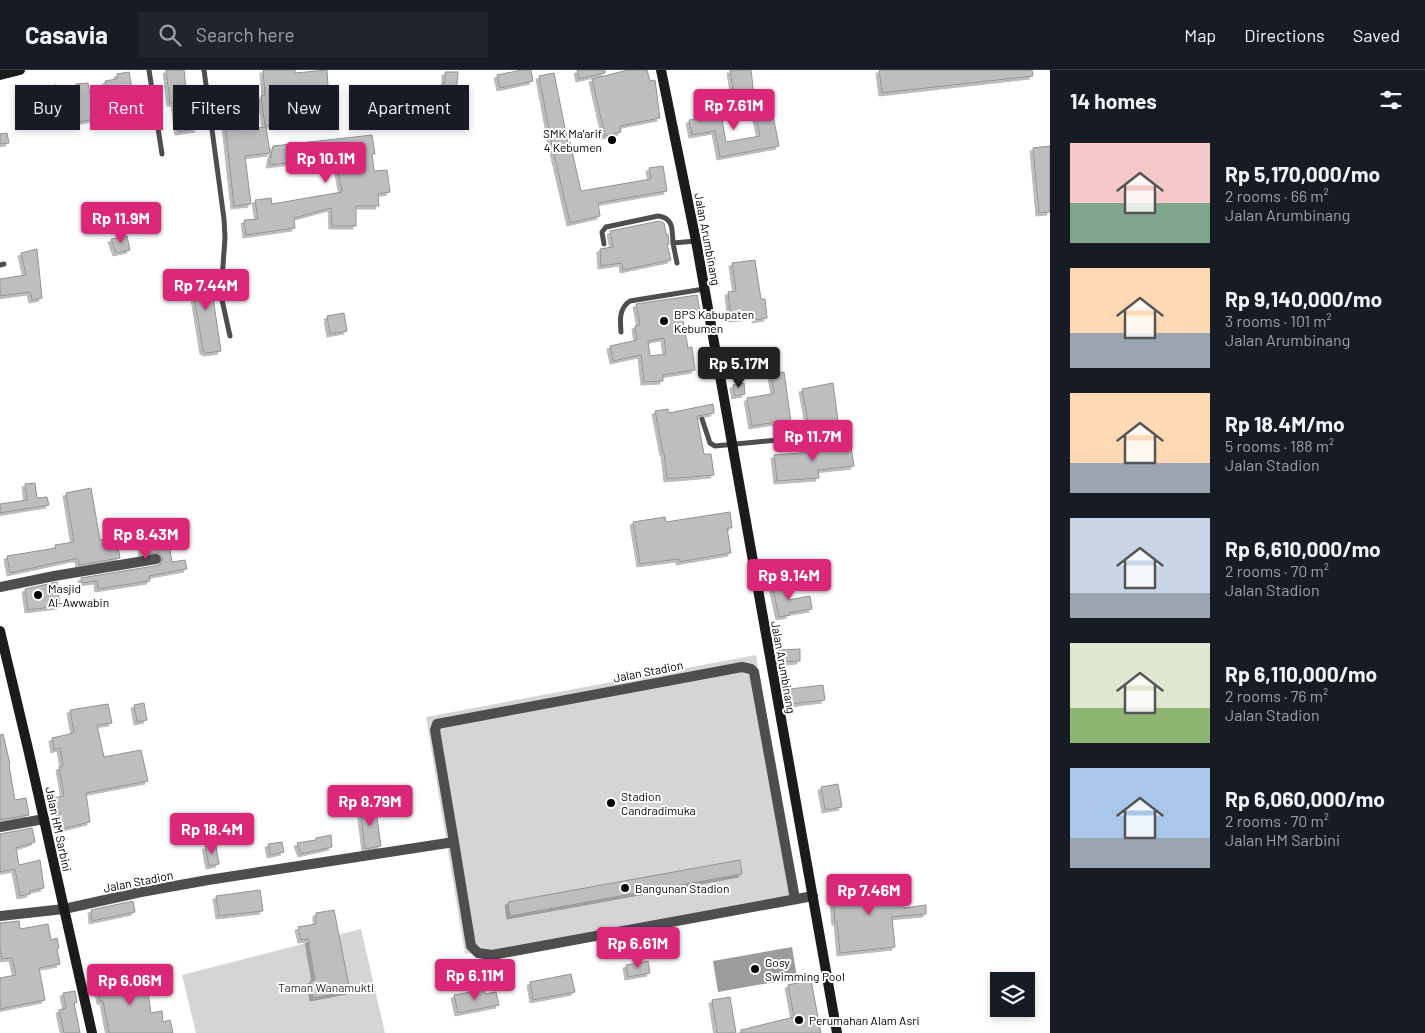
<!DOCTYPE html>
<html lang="en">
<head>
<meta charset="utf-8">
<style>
	body { margin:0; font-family:Barlow,sans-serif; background:#20242c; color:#f1f3f6; height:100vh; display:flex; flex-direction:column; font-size:19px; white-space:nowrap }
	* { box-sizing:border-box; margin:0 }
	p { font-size:16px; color:#9ea1a6 }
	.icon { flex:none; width:28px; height:28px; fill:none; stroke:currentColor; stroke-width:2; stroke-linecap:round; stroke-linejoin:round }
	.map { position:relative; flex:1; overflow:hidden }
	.sheet { display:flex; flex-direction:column; background:#171b24; width:375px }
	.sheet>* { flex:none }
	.hud { position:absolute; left:15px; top:15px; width:475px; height:45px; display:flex; gap:10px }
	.controls { position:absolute; left:990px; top:902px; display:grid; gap:10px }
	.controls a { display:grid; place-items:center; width:45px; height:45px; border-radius:0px; background:#171b24; box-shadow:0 2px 8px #0003; font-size:25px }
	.price { position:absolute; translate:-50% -42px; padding:0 11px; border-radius:5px; background:#db2777; color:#fff; font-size:16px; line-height:32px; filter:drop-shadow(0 1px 2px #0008) }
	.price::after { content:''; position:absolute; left:50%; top:30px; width:15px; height:11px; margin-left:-8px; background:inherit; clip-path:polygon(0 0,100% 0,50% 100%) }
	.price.active { background:#222; color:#fff }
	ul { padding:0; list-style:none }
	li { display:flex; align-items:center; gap:15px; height:125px; padding:0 20px }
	li span { display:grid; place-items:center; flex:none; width:140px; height:100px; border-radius:0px; color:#555 }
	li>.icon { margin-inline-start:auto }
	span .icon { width:60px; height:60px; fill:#fffc; stroke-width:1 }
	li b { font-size:21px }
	h2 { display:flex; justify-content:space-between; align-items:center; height:60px; padding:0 20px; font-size:21px }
	.chip { padding:0 18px; border-radius:0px; background:#171b24; box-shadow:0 2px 8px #0003; font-size:18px; line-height:45px }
	.chip.active { background:#db2777; color:#fff }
	header { display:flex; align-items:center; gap:30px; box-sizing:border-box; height:70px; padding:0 25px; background:#171b24; border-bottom:1px solid #363941 }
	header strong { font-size:24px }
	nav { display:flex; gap:28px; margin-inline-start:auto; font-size:18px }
	.search { width:350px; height:45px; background:#20242c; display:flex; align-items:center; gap:12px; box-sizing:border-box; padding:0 18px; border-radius:0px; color:#9ea1a6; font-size:19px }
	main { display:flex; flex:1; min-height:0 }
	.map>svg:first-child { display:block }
</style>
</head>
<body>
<header>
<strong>Casavia</strong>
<div class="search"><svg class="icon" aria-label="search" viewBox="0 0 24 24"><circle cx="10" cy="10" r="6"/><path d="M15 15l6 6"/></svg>Search here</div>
<nav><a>Map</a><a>Directions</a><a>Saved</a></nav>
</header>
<main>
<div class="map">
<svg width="1050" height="963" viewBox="0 0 1050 963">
	<defs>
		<filter id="shadow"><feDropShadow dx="-3" dy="3" stdDeviation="0" flood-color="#0004"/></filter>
	</defs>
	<rect width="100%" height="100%" fill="#fff"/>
	<path fill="#d5d5d5" d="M756,585L800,834L465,884L426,647Z
		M361,859L385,963H196L182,905Z"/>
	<path fill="#9c9c9c" d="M792,877L797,908L718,922L713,891Z"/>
	<path fill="#bebebe" stroke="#929292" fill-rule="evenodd" filter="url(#shadow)" d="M166,0H184L189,45L196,44L198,59L178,62L174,33H170Z
		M263,0H295V3L327,0L328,16L303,19L308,50L265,56L261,26L265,25Z
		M522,0H531L533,11L500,18L497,5Z
		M577,0H605V3L579,9Z
		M628,0H647L650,11L655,10L660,48L620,56L621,62L605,66L592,9Z
		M730,0H751L756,43L744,44L741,24L734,25Z
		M879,0H1032L1033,6L882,23Z
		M129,2L138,52L115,55L113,46L72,53V51L59,53L57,37L44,39L41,17L56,15L58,26L77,22L76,14L88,13L90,24L107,21L105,11L117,9V4Z
		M445,2H458L457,14L439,37L430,29L445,11Z
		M554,3L568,73L570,72L581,121L651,109L649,98L663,96L667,121L598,133L600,146L570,153L552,76L539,6Z
		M714,23L718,45L721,44L726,72L760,66L756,48L773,45L779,76L720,87L715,61L692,65L689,50L708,47L703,25Z
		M234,33L238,60L266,57L270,83L245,86L251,134L234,136L223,35Z
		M7,63L9,73L0,74V64Z
		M372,65L375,84H372L374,101L387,100L390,122L378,124L379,136H356V156H332L331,138L294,148L295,158L246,165L244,150L258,149L255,130L271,128L272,134L342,122L335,87L269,95L273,76Z
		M1050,76V142L1039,143L1033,78Z
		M659,151L664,153L666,164H668L669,174H667L671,190L623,200L622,193L601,196L600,179L613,177L610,161Z
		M127,166L130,180L116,183L111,169Z
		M37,179L42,228L32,230L30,222L0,226V209L26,205L21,183Z
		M755,190L761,229H765L767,248L755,250V247L731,249L728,222L736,221L732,193Z
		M209,201L221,281L207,283L203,281L190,202Z
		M697,225L700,242L682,245L688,278L692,277L695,300L663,305V311L644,312L641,285L613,291L610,276L637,270L635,256L640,255L636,234ZM664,268L666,284L650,286L648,271Z
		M344,243L347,261L330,264L327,246Z
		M784,302L792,359L777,361L776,352L752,356L747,328L772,324L774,323L771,304Z
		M744,313L745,324L735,326L733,315Z
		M833,313L838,351L809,357L802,319Z
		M713,334L714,343L697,346L704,384H711L714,405L667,409L664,383H663L655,341L668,339L669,343Z
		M850,370L854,396L818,400L819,408L777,411L774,385L829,381L828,373Z
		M35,413L37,428L47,427L49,435L0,443V434L27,430L25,414Z
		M91,418L100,470L116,466L120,488L79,495L78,489H74L10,503L7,486L56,478L55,475L74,472L66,423Z
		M730,442L732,458H727L731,483L679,492V489L640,494L633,452L665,447L666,452Z
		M179,457L181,471L169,473L172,492L185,490L187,499L149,506L150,511L98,519L97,511L82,513L81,508L160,495L163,488L159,483L142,484L139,462Z
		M57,512L60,536L28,540L25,519Z
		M786,513L789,530L810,526L812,539L789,543L790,545L779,547L772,515Z
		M800,579V591L780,592L779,580Z
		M823,615L825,630L792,634L790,619Z
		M144,633L147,650L137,652L134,635Z
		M108,634L112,653L97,655L104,687L141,680L148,711L86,723L90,752L62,759L59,741L54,742L52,728L64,726L59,697L63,696L60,678L54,680L52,668L74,663L70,640Z
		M3,664L10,694L9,695L15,730L26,728L29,745L0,750V665Z
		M838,714L842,737L825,740L821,717Z
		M375,734L381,776L365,779L360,738Z
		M32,758L35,772L16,778L19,795L40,790L44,818L30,821V824L20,826L15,799L0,802V764Z
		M331,765L332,777L301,784L297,773L316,770V768Z
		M282,772L284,782L270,785L268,774Z
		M205,776H216L219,794L209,796Z
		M740,790L742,804L510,846L508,832Z
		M902,812L904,838L926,835V844L892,847L895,877L840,883L837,852H835L832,819Z
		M260,820L263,841L219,846L216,826Z
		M133,831L135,842L92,851L91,840Z
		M334,840L350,921L313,928L310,911L315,910L308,869L301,870L298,857L316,854V843Z
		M19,851L20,859L48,854L51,870L57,868L59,878L57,879L60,894L39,898L45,930L0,939V908L16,905L12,888L2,889L0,879V853Z
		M648,891L650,903L628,907L626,895Z
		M112,901L115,918L131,915L130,904L145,902L151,943L162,941L163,952L170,950L173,963H109L103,931H100L95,904Z
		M571,904L575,922L533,930L530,912Z
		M811,910L821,963H741V960L794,947L788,915Z
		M484,920L485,924L496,922L499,935L458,943L454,925Z
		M75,921L77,933H74L80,963H64L59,940L66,938L63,923Z
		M730,927L736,963H717L712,930Z"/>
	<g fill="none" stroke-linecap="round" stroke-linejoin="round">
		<path stroke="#4e4e4e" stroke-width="5" d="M149,0L162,84
			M204,0L224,149L225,168L222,209V230L230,266
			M604,174L602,162L606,157L658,146C674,148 672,160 673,173
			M677,193L673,173L696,171
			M0,195L4,194
			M621,262C620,250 619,238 630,231L704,219
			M702,349L710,373L715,376L841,364"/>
		<path stroke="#4e4e4e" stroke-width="10" d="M0,517L54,506L156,489
			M0,757L44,749
			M454,772L435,660L437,654L742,597L751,599L754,602L795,829
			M0,846L64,839L141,822L208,810L454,772L471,876L478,883L492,885L813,826"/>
		<path stroke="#1b1b1b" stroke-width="10" d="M661,0L696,171L837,963
			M0,5L20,0
			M0,561L29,683L92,963"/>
	</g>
	<g fill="#000" stroke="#fff" stroke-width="2">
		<circle cx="612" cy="70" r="5"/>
		<circle cx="664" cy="251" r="5"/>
		<circle cx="38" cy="525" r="5"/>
		<circle cx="611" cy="733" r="5"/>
		<circle cx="625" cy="818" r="5"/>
		<circle cx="755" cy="899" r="5"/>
		<circle cx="799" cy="950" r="5"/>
	</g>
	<g text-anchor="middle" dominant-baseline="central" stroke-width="4" stroke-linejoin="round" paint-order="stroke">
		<g font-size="12" fill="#000" stroke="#fff" text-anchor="start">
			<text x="602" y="63" text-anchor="end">SMK Ma'arif<tspan x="602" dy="14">4 Kebumen</tspan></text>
			<text x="674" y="244">BPS Kabupaten<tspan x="674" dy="14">Kebumen</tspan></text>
			<text x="48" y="518">Masjid<tspan x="48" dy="14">Al-Awwabin</tspan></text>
			<text x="621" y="726">Stadion<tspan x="621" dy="14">Candradimuka</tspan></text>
			<text x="635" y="818">Bangunan Stadion</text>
			<text x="765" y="892">Gosy<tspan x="765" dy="14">Swimming Pool</tspan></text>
			<text x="809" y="950">Perumahan Alam Asri</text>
		</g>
		<g font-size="12" fill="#000" stroke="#fff">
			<text transform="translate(708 169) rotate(79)">Jalan Arumbinang</text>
			<text transform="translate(784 597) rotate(80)">Jalan Arumbinang</text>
			<text transform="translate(648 601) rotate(-11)">Jalan Stadion</text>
			<text transform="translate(59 759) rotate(78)">Jalan HM Sarbini</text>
			<text transform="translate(138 811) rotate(-11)">Jalan Stadion</text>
		</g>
		<g font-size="12" fill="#2c2c2c" stroke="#fff">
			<text x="326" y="917">Taman Wanamukti</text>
		</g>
	</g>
</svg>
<div class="controls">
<a><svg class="icon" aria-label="layers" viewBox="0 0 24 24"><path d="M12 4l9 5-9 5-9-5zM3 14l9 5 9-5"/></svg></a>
</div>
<b class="price" style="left:734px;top:61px">Rp 7.61M</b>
<b class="price" style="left:326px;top:114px">Rp 10.1M</b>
<b class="price" style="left:121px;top:174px">Rp 11.9M</b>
<b class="price" style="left:206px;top:241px">Rp 7.44M</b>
<b class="price active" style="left:739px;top:319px">Rp 5.17M</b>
<b class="price" style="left:813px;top:392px">Rp 11.7M</b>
<b class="price" style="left:146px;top:490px">Rp 8.43M</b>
<b class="price" style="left:789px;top:531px">Rp 9.14M</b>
<b class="price" style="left:370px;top:757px">Rp 8.79M</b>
<b class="price" style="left:212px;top:785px">Rp 18.4M</b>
<b class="price" style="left:869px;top:846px">Rp 7.46M</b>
<b class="price" style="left:638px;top:899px">Rp 6.61M</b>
<b class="price" style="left:475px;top:931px">Rp 6.11M</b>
<b class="price" style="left:130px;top:936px">Rp 6.06M</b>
<div class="hud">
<a class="chip">Buy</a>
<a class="chip active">Rent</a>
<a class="chip">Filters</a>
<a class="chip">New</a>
<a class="chip">Apartment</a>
</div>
</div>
<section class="sheet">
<h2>14 homes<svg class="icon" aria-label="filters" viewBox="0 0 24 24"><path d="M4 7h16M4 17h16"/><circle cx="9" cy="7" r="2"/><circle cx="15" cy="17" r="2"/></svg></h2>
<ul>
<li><span style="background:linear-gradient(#f6c9c9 60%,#7fa58c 0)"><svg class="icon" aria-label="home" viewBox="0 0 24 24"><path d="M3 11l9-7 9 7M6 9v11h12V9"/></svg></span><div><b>Rp 5,170,000/mo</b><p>2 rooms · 66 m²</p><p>Jalan Arumbinang</p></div></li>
<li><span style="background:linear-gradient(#ffd9b3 65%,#9aa5b1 0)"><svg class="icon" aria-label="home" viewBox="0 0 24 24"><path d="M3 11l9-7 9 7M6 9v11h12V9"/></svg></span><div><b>Rp 9,140,000/mo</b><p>3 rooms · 101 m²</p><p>Jalan Arumbinang</p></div></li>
<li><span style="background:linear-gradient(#ffd9b3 70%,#9aa5b1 0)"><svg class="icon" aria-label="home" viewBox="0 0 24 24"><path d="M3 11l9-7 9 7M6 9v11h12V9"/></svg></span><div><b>Rp 18.4M/mo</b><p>5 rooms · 188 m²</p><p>Jalan Stadion</p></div></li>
<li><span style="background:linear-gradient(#c9d6e8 75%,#9aa5b1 0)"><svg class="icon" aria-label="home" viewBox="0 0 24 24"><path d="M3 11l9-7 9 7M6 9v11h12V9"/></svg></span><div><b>Rp 6,610,000/mo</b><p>2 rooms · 70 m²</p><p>Jalan Stadion</p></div></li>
<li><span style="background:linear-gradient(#dfe7d0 65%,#8fb573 0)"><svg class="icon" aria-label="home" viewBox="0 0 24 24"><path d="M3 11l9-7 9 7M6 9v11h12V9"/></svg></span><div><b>Rp 6,110,000/mo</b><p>2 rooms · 76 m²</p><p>Jalan Stadion</p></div></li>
<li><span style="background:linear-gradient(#a9c7e8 70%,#9aa5b1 0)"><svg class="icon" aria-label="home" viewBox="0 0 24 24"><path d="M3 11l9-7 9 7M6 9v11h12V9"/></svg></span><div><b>Rp 6,060,000/mo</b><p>2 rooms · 70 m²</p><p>Jalan HM Sarbini</p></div></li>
</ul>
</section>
</main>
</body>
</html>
